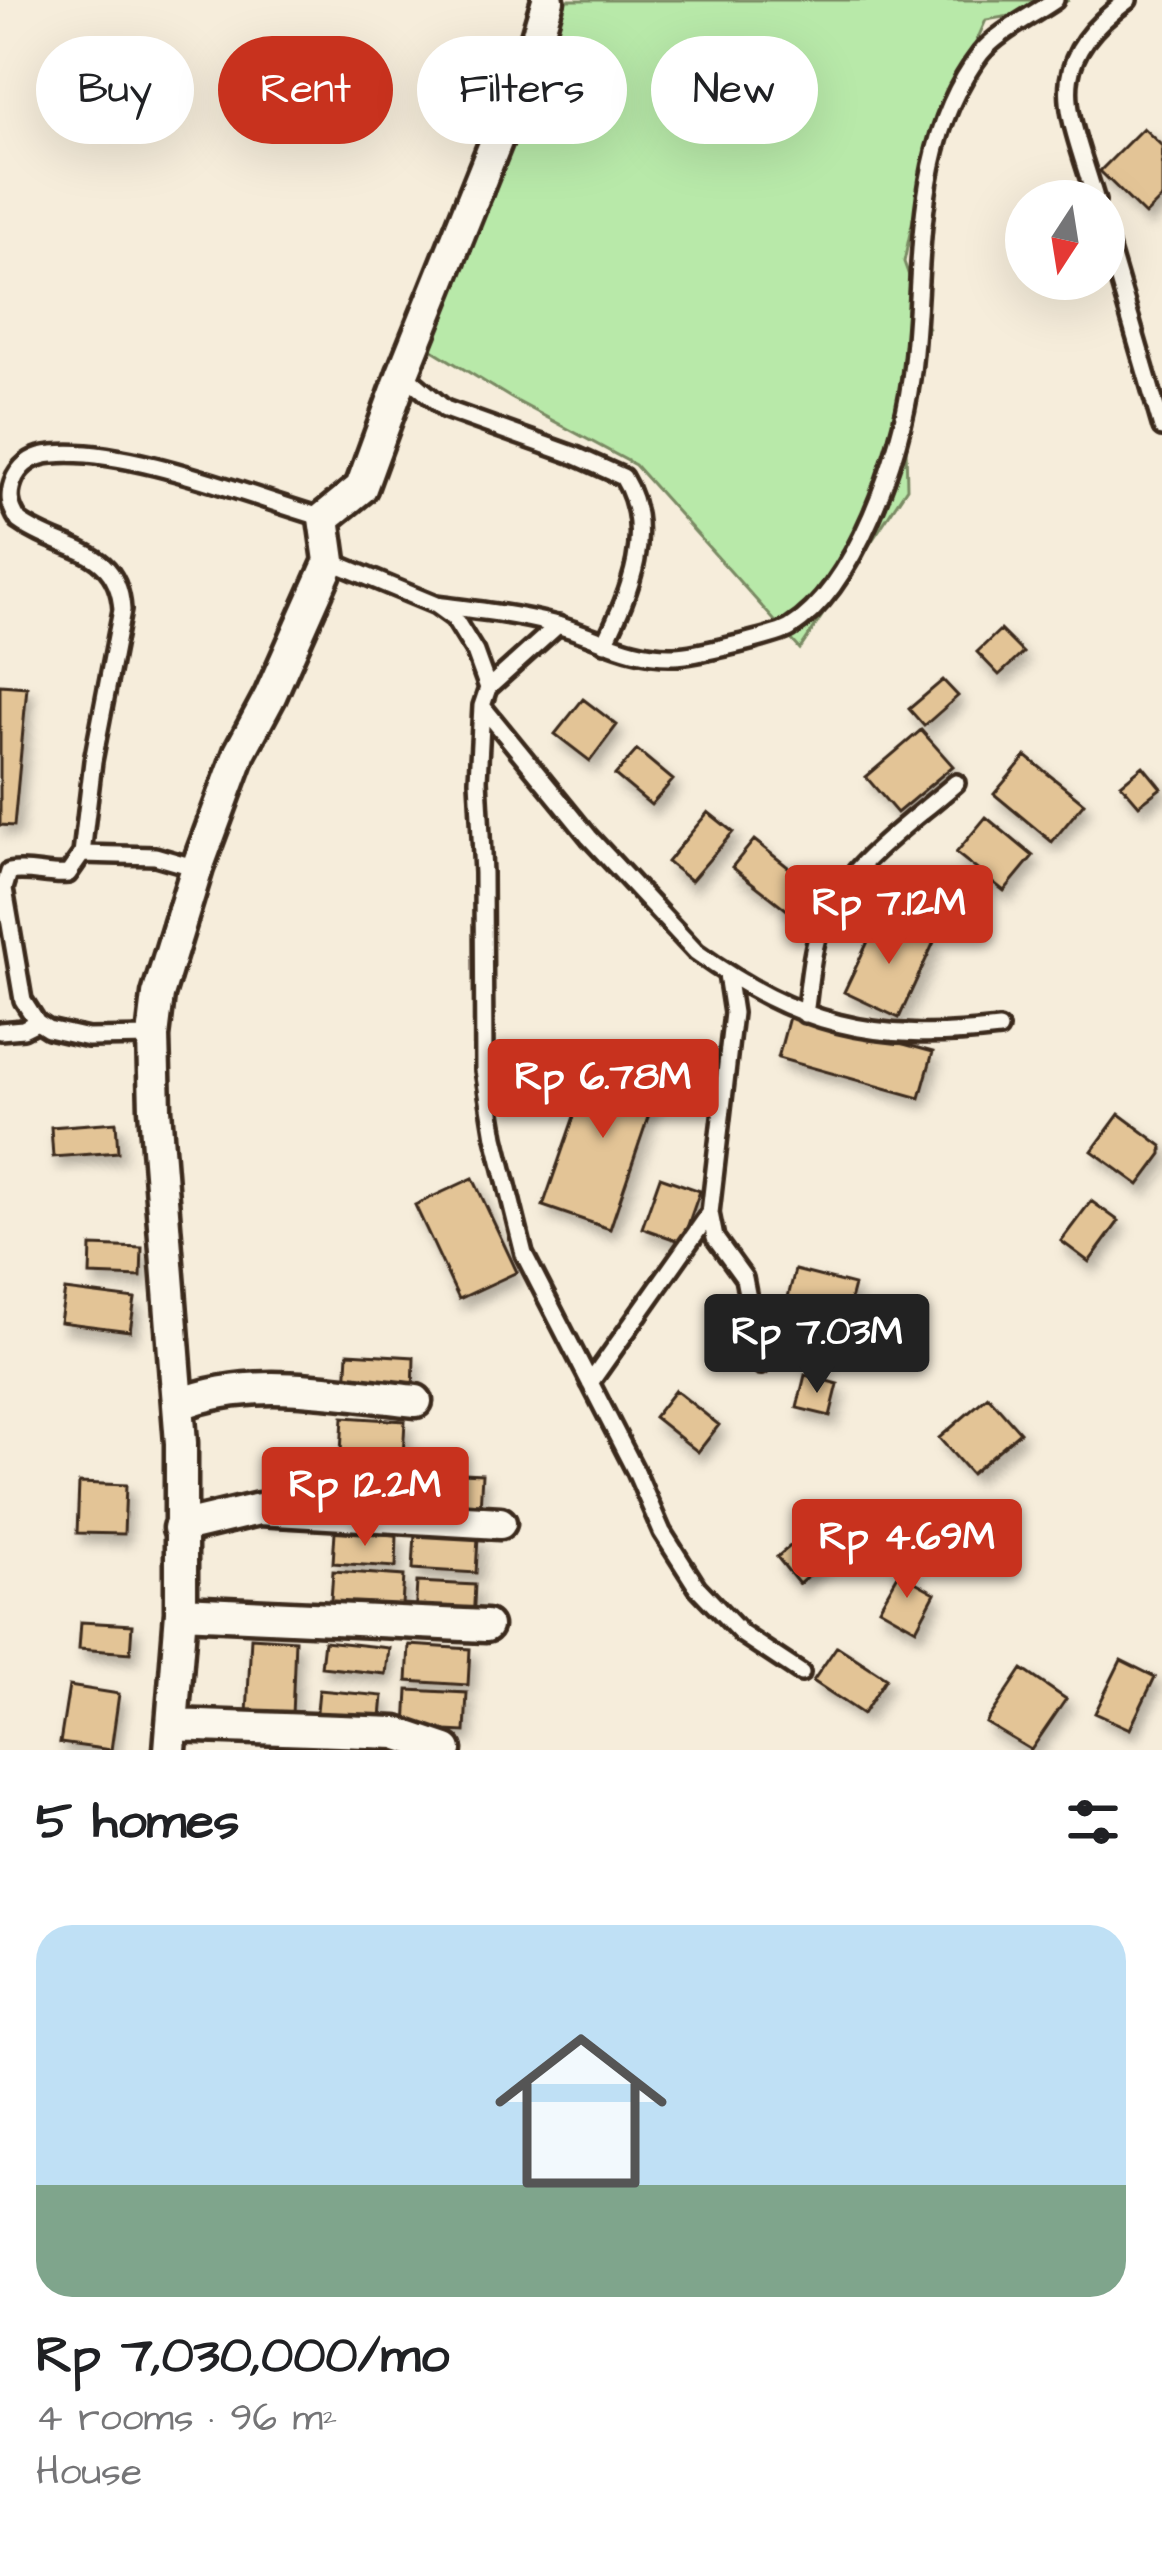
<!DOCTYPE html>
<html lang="en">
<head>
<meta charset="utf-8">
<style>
	body { margin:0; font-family:"Architects Daughter",sans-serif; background:#f2f2f2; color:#202124; height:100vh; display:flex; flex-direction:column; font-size:45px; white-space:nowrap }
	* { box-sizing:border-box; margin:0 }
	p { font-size:39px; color:#757577 }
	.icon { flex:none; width:66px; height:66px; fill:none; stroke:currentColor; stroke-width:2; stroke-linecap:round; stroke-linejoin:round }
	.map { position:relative; height:1750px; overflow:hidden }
	.details { display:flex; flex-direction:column; background:#fff; flex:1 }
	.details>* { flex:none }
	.guide { position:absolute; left:36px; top:36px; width:1092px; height:108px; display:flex; gap:24px }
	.needle { width:78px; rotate:192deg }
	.fabs { position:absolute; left:1005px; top:180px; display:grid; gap:24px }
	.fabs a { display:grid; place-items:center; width:120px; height:120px; border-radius:50%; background:#fff; box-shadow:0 12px 48px #0002; font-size:60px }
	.price { position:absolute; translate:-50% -102px; padding:0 27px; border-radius:12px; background:#c8321e; color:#fff; font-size:39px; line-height:78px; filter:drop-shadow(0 3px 6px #0008) }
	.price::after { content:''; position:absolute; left:50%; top:72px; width:36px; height:27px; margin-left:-18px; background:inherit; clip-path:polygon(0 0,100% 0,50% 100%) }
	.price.on { background:#222; color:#fff }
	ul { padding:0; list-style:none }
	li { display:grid; align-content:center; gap:24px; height:636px; padding:0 36px }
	li span { display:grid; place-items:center; height:372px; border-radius:36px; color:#555 }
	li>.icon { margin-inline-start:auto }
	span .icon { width:216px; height:216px; fill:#fffc; stroke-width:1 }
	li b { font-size:51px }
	h2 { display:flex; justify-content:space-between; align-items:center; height:144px; padding:0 36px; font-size:51px }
	.tag { padding:0 42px; border-radius:54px; background:#fff; box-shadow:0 12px 48px #0002; font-size:42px; line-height:108px }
	.tag.on { background:#c8321e; color:#fff }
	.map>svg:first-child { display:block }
</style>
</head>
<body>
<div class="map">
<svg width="1162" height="1750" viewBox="0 0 1162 1750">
	<defs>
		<filter id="shadow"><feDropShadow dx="5.5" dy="9" stdDeviation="6" flood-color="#0004"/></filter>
	</defs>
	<rect width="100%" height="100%" fill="#f6eddb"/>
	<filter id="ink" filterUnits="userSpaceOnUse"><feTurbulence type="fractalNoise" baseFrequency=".00833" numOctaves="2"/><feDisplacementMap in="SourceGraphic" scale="24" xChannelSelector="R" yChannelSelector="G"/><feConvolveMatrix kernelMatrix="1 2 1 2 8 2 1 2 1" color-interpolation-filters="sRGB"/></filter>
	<g filter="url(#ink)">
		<path fill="#b8e9a9" stroke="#7a8a64" stroke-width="3" d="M555,0H1069L1044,10L986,20L927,152L904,262L928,329L905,403L907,488L800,649L635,465L511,398L431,349Z"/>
		<path fill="#e3c496" stroke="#3b2a1e" stroke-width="3" filter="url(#shadow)" d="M1143,128L1162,146V198L1145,215L1100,171Z
			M1000,630L1023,653L999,675L977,652Z
			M943,680L958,696L924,726L909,709Z
			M0,685L27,687L14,826L0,825Z
			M583,699L617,725L590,761L555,734Z
			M921,730L953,766L897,813L866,777Z
			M637,750L673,780L651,805L615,775Z
			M1026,756L1084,803L1052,842L994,794Z
			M1143,766L1161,788L1139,805L1121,784Z
			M708,812L733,832L691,881L667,862Z
			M986,817L1033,856L1004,891L956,853Z
			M754,840L822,894L801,921L732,867Z
			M880,916L934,942L899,1018L844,992Z
			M790,1013L933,1052L920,1098L778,1058Z
			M596,1053L662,1076L610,1229L543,1206Z
			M1119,1114L1162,1146V1154L1139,1185L1092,1151Z
			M116,1122L118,1152L53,1157L51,1127Z
			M660,1177L700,1191L682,1242L642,1228Z
			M473,1178L517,1272L459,1299L415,1205Z
			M1091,1201L1119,1221L1089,1262L1061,1241Z
			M91,1246L142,1248L141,1277L90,1275Z
			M795,1270L854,1285L845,1320L786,1305Z
			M65,1290L135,1299L130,1331L60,1322Z
			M348,1353L414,1357L413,1394L346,1390Z
			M805,1375L838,1384L830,1416L797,1408Z
			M675,1390L719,1425L698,1452L654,1417Z
			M988,1396L1020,1432L971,1474L939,1438Z
			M343,1417L405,1421L403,1456L341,1453Z
			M343,1465L402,1469L400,1506L341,1502Z
			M423,1471L482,1474L480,1510L421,1507Z
			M79,1483L126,1485L124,1534L77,1533Z
			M335,1531L397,1535L396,1567L333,1563Z
			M415,1533L478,1537L476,1573L413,1569Z
			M801,1537L824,1563L799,1584L777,1557Z
			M333,1571L404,1576L401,1619L330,1615Z
			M899,1573L935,1593L916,1629L879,1608Z
			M417,1582L475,1585L473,1622L415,1618Z
			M81,1622L132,1625L130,1653L79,1649Z
			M251,1637L295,1640L292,1716L247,1714Z
			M324,1641L389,1648L386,1674L321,1667Z
			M409,1645L470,1649L468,1685L407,1681Z
			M837,1646L886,1678L863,1714L813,1681Z
			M1121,1660L1155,1677L1130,1729L1095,1713Z
			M1022,1669L1066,1699L1031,1750L986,1723Z
			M69,1686L119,1694L111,1750L60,1743Z
			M319,1690L383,1696L380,1728L316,1722Z
			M408,1690L467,1693L465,1732L406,1729Z"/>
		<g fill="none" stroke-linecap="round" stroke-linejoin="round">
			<g stroke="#3b2a1e" stroke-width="24">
				<path id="service" d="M1096,201C1070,111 1038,66 1128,0
					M1104,229L1162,428
					M403,373L445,409L576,456L623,477C656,531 630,591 605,643
					M330,561L436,605L454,618L475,652L488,688L482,706L589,837L696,952C798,1025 874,1044 999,1029
					M436,605C475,610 514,614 553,624C596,635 630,658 675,656C692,656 777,636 790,628C856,587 901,453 911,379C926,269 909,147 981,53C998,32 1032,16 1055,0
					M488,688L558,625
					M482,706L478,780L483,873L484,1070L495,1137L524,1254L636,1472L662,1532L697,1587L742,1634L801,1673
					M82,854L155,856L197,868
					M727,974L733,1013L710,1213L715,1238L744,1278L761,1365
					M805,1014C809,989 810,962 817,938C836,871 906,827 956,783
					M0,1031L23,1029L37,1022
					M153,1037L88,1038L48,1029L37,1022L23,1000L4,889L9,872C30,868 47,876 68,874L82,854L93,761L122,610C118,545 63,553 19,521C9,506 7,494 15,477C23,462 36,455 53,454C124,446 252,497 324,518
					M590,1383L710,1213"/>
			</g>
			<g stroke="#3b2a1e" stroke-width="39">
				<path id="minor" d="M181,1404C254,1374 338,1394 416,1401
					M179,1528L259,1509L500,1523
					M181,1612L486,1626
					M172,1725L396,1733L446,1750
					M170,1750L181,1612V1443L155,1109L153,1037L158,995L197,868L240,752L270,696L330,561L324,518L361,488L403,373L534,47L548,0"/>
			</g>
			<use href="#service" stroke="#fbf7ec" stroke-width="15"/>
			<use href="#minor" stroke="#fbf7ec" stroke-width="30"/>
		</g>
	</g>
</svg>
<div class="fabs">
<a><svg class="needle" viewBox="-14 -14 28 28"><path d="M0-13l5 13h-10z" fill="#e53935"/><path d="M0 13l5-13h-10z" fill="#757577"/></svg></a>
</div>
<b class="price" style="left:889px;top:967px">Rp 7.12M</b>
<b class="price" style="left:603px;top:1141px">Rp 6.78M</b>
<b class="price on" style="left:817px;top:1396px">Rp 7.03M</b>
<b class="price" style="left:365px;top:1549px">Rp 12.2M</b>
<b class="price" style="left:907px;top:1601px">Rp 4.69M</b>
<div class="guide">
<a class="tag">Buy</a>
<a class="tag on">Rent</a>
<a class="tag">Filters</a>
<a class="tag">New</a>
</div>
</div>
<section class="details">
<h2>5 homes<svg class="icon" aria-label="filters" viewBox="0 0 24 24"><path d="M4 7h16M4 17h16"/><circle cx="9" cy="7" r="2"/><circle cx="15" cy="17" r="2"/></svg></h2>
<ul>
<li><span style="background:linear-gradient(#bfe0f5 70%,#7fa58c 0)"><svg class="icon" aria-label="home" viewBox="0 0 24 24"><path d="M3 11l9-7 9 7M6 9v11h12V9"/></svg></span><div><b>Rp 7,030,000/mo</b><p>4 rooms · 96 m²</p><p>House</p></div></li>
</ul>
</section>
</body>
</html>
